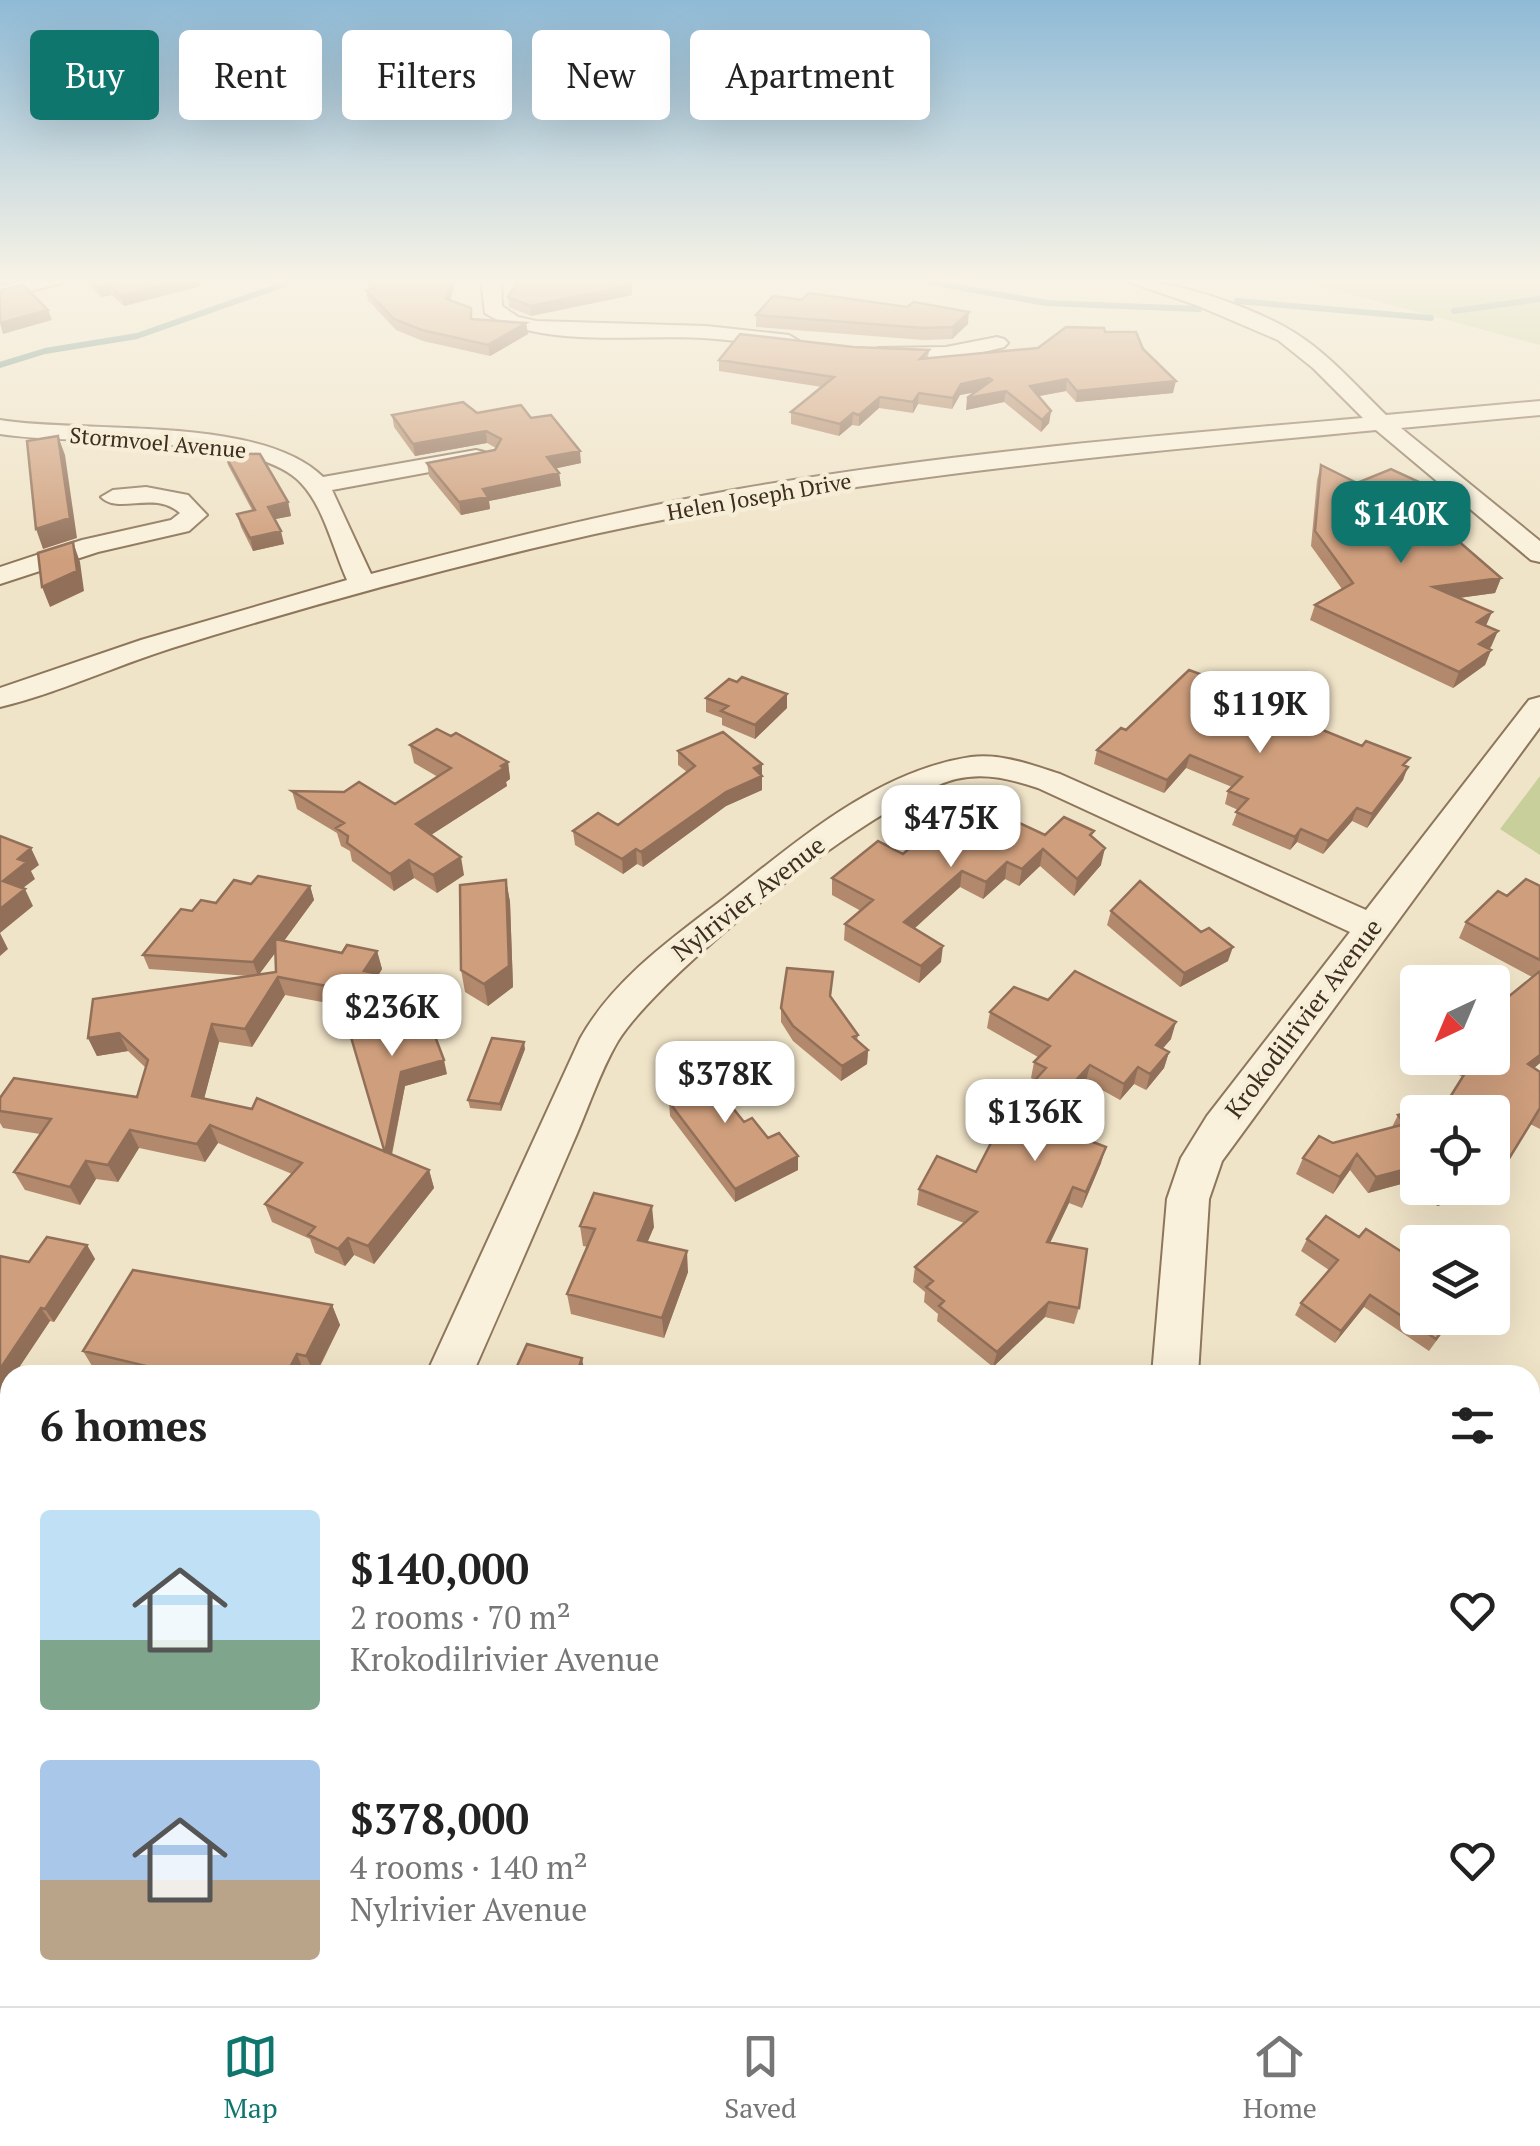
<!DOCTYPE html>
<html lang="en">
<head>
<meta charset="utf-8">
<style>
	body { margin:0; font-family:"PT Serif",serif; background:#f6f6f6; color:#222; height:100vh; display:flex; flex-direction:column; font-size:38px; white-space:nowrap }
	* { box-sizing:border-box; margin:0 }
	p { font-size:32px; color:#767676 }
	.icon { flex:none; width:55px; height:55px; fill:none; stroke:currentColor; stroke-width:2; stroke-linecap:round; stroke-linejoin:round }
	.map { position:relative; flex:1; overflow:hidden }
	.panel { position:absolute; left:0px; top:1365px; width:1540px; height:642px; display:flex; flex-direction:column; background:#fff; border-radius:30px 30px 0 0; box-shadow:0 10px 40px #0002 }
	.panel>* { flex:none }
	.banner { position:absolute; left:30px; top:30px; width:1000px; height:90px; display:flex; gap:20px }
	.needle { width:65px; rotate:224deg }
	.tools { position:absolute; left:1400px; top:965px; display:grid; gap:20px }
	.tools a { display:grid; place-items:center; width:110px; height:110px; border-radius:10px; background:#fff; box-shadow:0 10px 40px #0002; font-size:50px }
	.price { position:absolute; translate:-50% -85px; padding:0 22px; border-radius:20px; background:#fff; color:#222; font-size:32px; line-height:65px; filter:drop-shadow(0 2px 5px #0008) }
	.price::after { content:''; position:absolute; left:50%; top:60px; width:30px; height:22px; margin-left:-15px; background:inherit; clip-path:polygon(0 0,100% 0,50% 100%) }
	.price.current { background:#0f766e; color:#fff }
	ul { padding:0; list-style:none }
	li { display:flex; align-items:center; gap:30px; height:250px; padding:0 40px }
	li span { display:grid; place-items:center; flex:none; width:280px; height:200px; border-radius:10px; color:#555 }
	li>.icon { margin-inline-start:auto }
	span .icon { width:120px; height:120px; fill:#fffc; stroke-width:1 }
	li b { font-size:42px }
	h2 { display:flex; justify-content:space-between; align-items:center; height:120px; padding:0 40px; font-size:42px }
	.chip { padding:0 35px; border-radius:10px; background:#fff; box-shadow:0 10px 40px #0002; font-size:35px; line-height:90px }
	.chip.current { background:#0f766e; color:#fff }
	.tabs { display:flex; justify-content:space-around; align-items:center; height:140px; border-top:2px solid #e0e0e0; background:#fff; font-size:28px; color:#767676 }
	.tabs a { display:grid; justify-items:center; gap:5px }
	.tabs .current { color:#0f766e }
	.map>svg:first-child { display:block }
</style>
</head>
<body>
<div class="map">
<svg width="1540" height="2006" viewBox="0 0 1540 2006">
	<rect width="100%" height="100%" fill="#f0e4c8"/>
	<path fill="#c9cf9b" d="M1294,279H1540V345Z
		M1540,776V855L1500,829Z"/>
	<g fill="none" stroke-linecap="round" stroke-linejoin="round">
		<path stroke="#6f938a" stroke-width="6" d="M912,279L1046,303L1199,309
			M1237,301L1431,318
			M1454,311L1540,299
			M0,365L45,351L137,336L299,279"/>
		<g stroke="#8d765c" stroke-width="4">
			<path id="street" d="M32,279H64L61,283L0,299V287Z
				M481,279H501L502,306L518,317L536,321L706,326L789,335L799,341L789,347C761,344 733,340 704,338C638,334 541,349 485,313Z
				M1120,279C1168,278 1254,307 1295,333C1330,355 1357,387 1386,415L1540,401V415L1401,428L1540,541V562L1531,560L1376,430C1099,456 822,480 551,544C424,574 297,609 172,648C115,666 58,693 0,707V688L141,640L347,580C333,549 324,507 301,483C254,432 72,446 0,434V420C87,434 261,415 323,477L476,450L484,452L488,457L484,462L332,490L371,574C492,542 615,511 739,489C945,453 1154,436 1363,418L1313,368L1278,340L1196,305Z
				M997,337L1004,339L1008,343L1004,347C977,354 888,373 867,354L878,348L946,347Z
				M146,487L188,495L207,515L189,531L98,552L0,584V567L82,540L171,520L180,513C154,490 119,515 101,497L113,490Z
				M1540,697V727L1222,1161L1209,1199L1198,1375H1152L1167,1199L1181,1158L1207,1116L1350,932L1038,788C1010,779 985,772 956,779C877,799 661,972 618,1041C599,1073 587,1112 572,1145C539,1222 506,1298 472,1375H426L580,1039C614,978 673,938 727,896C799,840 877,771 971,757C1000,753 1032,765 1060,774L1366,910L1529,700Z
				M139,1998H202L199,2006H136Z
				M1095,1998H1157L1156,2006H1094Z"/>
		</g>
		<use href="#street" fill="#faf1dc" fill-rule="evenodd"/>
	</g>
	<path fill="#b2896c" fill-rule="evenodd" d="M83,279H199L201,286L124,306L112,295L101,297Z
		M366,279H456L450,300L472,319L526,323L528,334L490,356L423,341L396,330L368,300L366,290L369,289Z
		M990,279H1016L1009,285Z
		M1028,279H1052L1043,283Z
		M632,295L531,316L509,307L508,297Z
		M756,315L968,324L952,339L924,340L756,327Z
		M1105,332L1143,349L1173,393L1076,402L1066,391L1038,396L1051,411L1049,423L1041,432L1004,402L966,410L975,392L960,395L952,409L918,404L913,413L879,408L859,426L852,425L839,436L791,424V412L822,387L719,371V360L853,347L929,350L928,358L1038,348Z
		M477,413L531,418L581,463L556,468L559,473L561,486L489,501L490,509L461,515L429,476L427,463L495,450L496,448L487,443L415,456L394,427L392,415Z
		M224,453L288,502L291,516L275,519L284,544L253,551L241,527L237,514L252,510L228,465Z
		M1321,465L1357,483L1428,494L1459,511L1454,526L1445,529L1501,578L1495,593L1459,598L1486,626L1491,647L1489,648L1491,650L1485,665L1453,688L1310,620L1315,605L1342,589L1311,546L1317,480Z
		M706,698L787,708L755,739L722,725V718L706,712Z
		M1287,716L1406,766L1403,780L1367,828L1352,821L1323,854L1297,842L1290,850L1232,825L1238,810L1225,804L1228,791L1232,787L1186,768L1164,793L1094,764L1097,750L1126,730Z
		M451,736L508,762L510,779L506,782L507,786L431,835L464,875L437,893L414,878L394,891L352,861L350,851L341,846L337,833L297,809L292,791L395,804L438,777L414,763L410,745Z
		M678,751L762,764V790L726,806L643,867L637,864L623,874L575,845L573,831L618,825L687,772L678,765Z
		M977,811L1045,835L1093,838L1101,865L1074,896L1040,866L1019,886L1005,879L983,899L960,887L914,928L941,962L919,983L844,940L845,924L861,911L832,895V878L903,854Z
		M506,880L510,902L513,987L488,1006L465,992L461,970Z
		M251,884L310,886L314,900L284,941L342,953L377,951L382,969L376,979L379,991L359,1025L447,1074L405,1086L392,1155L429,1170L434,1188L374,1264L354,1255L345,1266L315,1253L310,1239L272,1222L265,1204L292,1174L218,1143L205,1162L139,1148L118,1182L96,1179L80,1205L25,1190L14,1172L40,1134L3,1128L0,1123V1098L137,1097L146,1068L128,1051L97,1056L88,1038L250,976L149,969L143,955L192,911L216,903ZM276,952V972L259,974ZM285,995L338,1005L340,1000L385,1152L204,1099L219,1042L252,1047Z
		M1540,886V1063L1534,1068L1540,1072V1129L1530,1124L1492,1187V1112H1418V1182L1416,1180L1368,1193L1350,1170L1333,1194L1296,1174L1303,1158L1333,1143L1392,1127L1398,1115L1447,1102L1462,1077L1441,1063L1444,1058H1492L1532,977L1459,938L1466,922L1507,896Z
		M1111,911L1201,932L1228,961L1180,987L1107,925Z
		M831,997L858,1035L857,1041L868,1050L867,1064L841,1081L793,1041L781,1022V1008Z
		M1048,1000L1171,1039L1162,1049L1169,1052L1164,1068L1146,1090L1134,1084L1120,1100L1086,1081L1046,1125L1101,1163L1082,1208L1069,1203L1050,1242L1079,1308L1074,1324L1045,1317L993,1367L937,1321L938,1314L924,1302L925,1292L913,1282L915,1267L964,1223L917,1205L919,1189L976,1172L1035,1080L1031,1078L1034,1062L1038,1057L987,1028L990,1012Z
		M525,1049L501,1111L470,1108L468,1100Z
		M720,1059L721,1072L716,1086L744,1122L768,1138L798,1170L735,1202L670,1116L669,1102Z
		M1422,1188H1492L1490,1191L1437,1206Z
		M580,1226L654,1227L647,1242L688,1272L664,1338L571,1314L567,1294L588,1247L583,1246Z
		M1307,1239L1411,1269L1418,1318H1453L1429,1351L1364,1307L1335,1343L1295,1315L1301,1303L1329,1270L1301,1251Z
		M87,1245L95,1259L54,1322L50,1321L14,1375H10L29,1262Z
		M332,1305L340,1325L316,1375H114L95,1371L83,1351Z
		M1530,1404L1540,1406V1537L1530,1535Z
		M1540,1689V1829L1530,1818V1693L1533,1696Z
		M0,1734L10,1737V1933L0,1930Z
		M1371,1998H1468V2006H1371Z
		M1522,1998L1540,2006H1516L1515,2001Z"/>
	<path fill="#916f58" d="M0,279H11V280L0,285Z
		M186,279H199L201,286L124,306L120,296Z
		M451,279H456L448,310L446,299Z
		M109,284L112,295L101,297L98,287Z
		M632,285V295L531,316L530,306Z
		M48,310L52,320L3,334L0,323Z
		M969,312L968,324L952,339L953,327Z
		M526,323L528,334L490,356L488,345Z
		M989,378L988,390L960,395L952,409L953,398L961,384Z
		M1067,379L1066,391L1029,398L1030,386Z
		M1176,381L1173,393L1076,402L1077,391Z
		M1006,391L1004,402L966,410L967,398Z
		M919,393L918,404L913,413V402Z
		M880,397L879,408L859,426V415Z
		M1051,411L1049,423L1041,432L1042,420Z
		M853,413L852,425L839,436L840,424Z
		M486,431L487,443L415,456L413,444Z
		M58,436L65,455L77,538L43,549L36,529Z
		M580,451L581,463L549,470L547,457Z
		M559,473L561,486L489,501L490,509L461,515L459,502L483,489Z
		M288,502L291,516L271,520L268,507Z
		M1459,511L1454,526L1429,535L1434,520Z
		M281,531L284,544L253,551L250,538Z
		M73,542L80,562L84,591L50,607L42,587Z
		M1501,578L1495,593L1428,602L1433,587Z
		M1492,612L1485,628L1477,622Z
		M1498,631L1491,647L1473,660L1479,644Z
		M1491,650L1485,665L1453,688L1459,672Z
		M787,694V708L755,739V725Z
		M1190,755L1186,768L1164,793L1167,780Z
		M508,762L510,779L506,782L507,786L420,842L416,824Z
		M762,764V790L726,806L643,867L641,852L754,768Z
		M1408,767L1403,780L1367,828L1372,814Z
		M1357,808L1352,821L1323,854L1328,841Z
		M1301,829L1297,842L1290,850L1295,837Z
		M31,848L39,865L31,871L35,879L11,897L3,881L18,859Z
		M1105,848L1101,865L1074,896L1077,879Z
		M636,849L637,864L623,874L622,859Z
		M1043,849L1040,866L1019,886L1022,869Z
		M461,857L464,875L437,893L433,875Z
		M409,860L414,878L394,891L390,874Z
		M1007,862L1005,879L983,899L986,882Z
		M962,871L960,887L903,939L904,922Z
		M506,880L510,902L513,987L488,1006L484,984Z
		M310,886L314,900L258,976L253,962Z
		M25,889L33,906L0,933V909Z
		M0,933L8,949L0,956Z
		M943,946L941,962L919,983L921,966Z
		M1233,947L1228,961L1180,987L1184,973Z
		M377,951L382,969L376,979L379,991L351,1037L346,1019L364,971Z
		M278,977L285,995L252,1047L245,1029Z
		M335,982L340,1000L338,1005L332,987Z
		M1176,1022L1171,1039L1151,1062L1156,1045Z
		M212,1024L219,1042L200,1114L192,1096Z
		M119,1033L128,1051L97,1056L88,1038Z
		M524,1042L525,1049L501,1111L500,1104Z
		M868,1050L867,1064L841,1081L842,1066Z
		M1169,1052L1164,1068L1146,1090L1150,1074Z
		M1540,1055V1063L1519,1081L1528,1064Z
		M720,1059L721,1072L713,1095L712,1082Z
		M444,1060L447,1074L405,1086L389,1167L385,1153L401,1072Z
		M1090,1065L1086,1081L1034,1137L1038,1121Z
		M1138,1067L1134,1084L1120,1100L1124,1084Z
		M210,1125L218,1143L205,1162L197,1144Z
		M130,1130L139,1148L118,1182L108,1165Z
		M1106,1147L1101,1163L1082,1208L1086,1192Z
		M1357,1154L1350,1170L1333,1194L1340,1177Z
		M798,1156V1170L735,1202V1189Z
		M86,1161L96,1179L80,1205L70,1187Z
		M1418,1166V1177L1416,1180L1368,1193L1376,1177Z
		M429,1170L434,1188L374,1264L368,1246Z
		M1073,1187L1069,1203L1043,1258L1047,1242Z
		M1456,1188H1492L1490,1191L1437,1206L1446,1190Z
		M652,1206L654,1227L640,1260L638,1240Z
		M348,1238L354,1255L345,1266L338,1249Z
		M87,1245L95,1259L54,1322L45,1309Z
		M687,1251L688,1272L664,1338L662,1318Z
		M1370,1295L1364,1307L1335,1343L1341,1331Z
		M1049,1302L1045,1317L993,1367L997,1352Z
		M332,1305L340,1325L315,1375L306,1356Z
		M41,1308L50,1321L14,1375H10V1382L0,1397V1369Z
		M297,1354L305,1375H286Z
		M582,1358L585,1375H576Z
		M10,1900V1931L0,1924V1919Z
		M340,1998H360L348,2005Z
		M556,1998H575L562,2006H543Z"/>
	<path fill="#cf9f7d" stroke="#916f58" stroke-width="2.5" d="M90,279H186L120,296L109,284L98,287Z
		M367,279H451L446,299L471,308V319L526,323L488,345L422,330L394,319L366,290L376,288Z
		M520,279H631L632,285L530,306L508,297Z
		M23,285L48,310L0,323V290Z
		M808,293L907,307L914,302L969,312L953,327L924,328L756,315L773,296L802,300Z
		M1066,327L1104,328L1105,332H1136L1143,349L1176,381L1077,391L1067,379L1030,386L1051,411L1042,420L1006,391L967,398L992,380L989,378L961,384L953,398L919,393L913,402L880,397L859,415L853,413L840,424L791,412L834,377L719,360L740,334L853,347L929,350L920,359L1038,348Z
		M463,402L477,413L521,405L531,418L551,415L580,451L547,457L559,473L483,489L488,497L459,502L427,463L495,450L501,439L486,431L413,444L392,415Z
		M58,436L70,518L36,529L27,441Z
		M224,453L260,454L288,502L268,507L281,531L250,538L237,514L255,510Z
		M1321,465L1357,483L1391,469L1430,487L1421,491L1459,511L1434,520L1501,578L1433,587L1492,612L1477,622L1498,631L1479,644L1491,650L1459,672L1315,605L1353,583L1315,531Z
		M73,542L77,571L42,587L38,553Z
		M1189,670L1289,707L1283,714L1362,746L1366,741L1410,758L1403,765L1408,767L1372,814L1357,808L1328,841L1301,829L1295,837L1236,812L1248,799L1228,791L1242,777L1190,755L1167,780L1097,750L1121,728L1126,730Z
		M742,677L787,694L755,725L721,711L728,706L706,698L729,679L737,682Z
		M437,729L451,736L456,733L508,762L501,766L504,768L416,824L461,857L433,875L409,860L390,874L347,843L348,836L336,828L344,823L292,791L344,792L359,782L395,804L451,768L410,745Z
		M723,732L762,764L754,768L762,776L726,792L641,852L636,849L622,859L573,831L598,813L618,825L695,766L678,751Z
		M961,803L977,811L983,806L1045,835L1064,817L1094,831L1090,835L1105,848L1077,879L1043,849L1022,869L1007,862L986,882L962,871L904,922L943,946L921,966L845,924L873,900L832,878L878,841L903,854Z
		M0,836L31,848L18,859L27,862L3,881L25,889L0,909Z
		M258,876L310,886L253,962L143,955L181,909L192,911L201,900L216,903L234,880L251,884Z
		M1526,879L1540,886V960L1466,922L1498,891L1507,896Z
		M506,880L509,966L484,984L461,970L460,885Z
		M1140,881L1201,932L1209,928L1233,947L1184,973L1111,911Z
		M275,939L342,953L347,945L377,951L364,971L374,973L346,1019L335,982L332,987L278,977L245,1029L212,1024L192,1096L252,1109L257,1098L429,1170L368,1246L348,1238L338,1249L308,1235L315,1227L265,1204L302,1163L210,1125L197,1144L130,1130L108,1165L86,1161L70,1187L14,1172L51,1119L0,1111V1098L14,1078L137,1097L148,1060L119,1033L88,1038L93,999L276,972Z
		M787,968L833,972L830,996L858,1035L853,1037L868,1050L842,1066L793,1026L781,1008Z
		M1075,971L1176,1022L1156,1045L1169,1052L1150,1074L1138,1067L1124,1084L1090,1065L1038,1121L1106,1147L1086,1192L1073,1187L1047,1242L1087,1249L1079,1308L1049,1302L997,1352L939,1306L944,1301L926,1287L933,1281L915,1267L977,1212L919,1189L937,1156L976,1172L1008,1110L1046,1068L1034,1062L1050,1046L990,1012L1014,987L1048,1000Z
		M1540,971V1055L1528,1064L1540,1072V1108L1499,1175L1492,1177V1112H1418V1166L1376,1177L1357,1154L1340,1177L1303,1158L1319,1136L1333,1143L1405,1124L1398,1115L1447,1102L1472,1062L1466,1058H1492V1010Z
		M425,1010L444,1060L401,1072L385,1153L348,1027Z
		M492,1038L524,1042L500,1104L468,1100Z
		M689,1052L720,1059L712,1082L744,1122L752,1118L768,1138L779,1133L798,1156L735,1189L669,1102Z
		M594,1193L652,1206L638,1240L687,1251L662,1318L567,1294L595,1229L580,1226Z
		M1326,1216L1359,1237L1366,1229L1416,1261L1410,1268L1418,1273V1318H1452L1436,1339L1370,1295L1341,1331L1301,1303L1338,1260L1307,1239Z
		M47,1237L87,1245L45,1309L41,1308L0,1369V1256L29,1262Z
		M133,1270L332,1305L306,1356L297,1354L286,1375H156L159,1369L83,1351Z
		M527,1344L582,1358L576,1375H513Z
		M1530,1404L1540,1406V1518L1534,1517L1530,1526Z
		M1540,1689V1797L1530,1787V1693L1533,1696Z
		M0,1734L10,1737V1900L0,1919Z
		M505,1998H556L543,2006H509Z
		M650,1998H707L706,2006H648Z
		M749,1998H813L816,2006H745L744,2000Z
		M1385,1998H1468V2006H1386Z
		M1522,1998L1540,2003V2006H1522Z"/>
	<linearGradient id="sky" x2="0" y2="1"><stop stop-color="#8fbad6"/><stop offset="0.5" stop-color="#f8f3e6"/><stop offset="1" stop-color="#f8f3e6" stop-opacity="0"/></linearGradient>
	<rect width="1540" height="560" fill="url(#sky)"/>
	<g text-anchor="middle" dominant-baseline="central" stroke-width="9" stroke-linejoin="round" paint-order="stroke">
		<g font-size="22" fill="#3d2e20" stroke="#f7eed8">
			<text transform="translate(158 442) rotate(5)">Stormvoel Avenue</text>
			<text transform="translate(759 496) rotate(-10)">Helen Joseph Drive</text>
		</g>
		<g font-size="25" fill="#3d2e20" stroke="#f7eed8">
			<text transform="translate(748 898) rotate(-38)">Nylrivier Avenue</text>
			<text transform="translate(1303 1018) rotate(-53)">Krokodilrivier Avenue</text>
		</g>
	</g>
</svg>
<div class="tools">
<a><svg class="needle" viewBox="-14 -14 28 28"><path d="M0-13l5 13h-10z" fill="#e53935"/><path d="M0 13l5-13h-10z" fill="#767676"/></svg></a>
<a><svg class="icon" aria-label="locate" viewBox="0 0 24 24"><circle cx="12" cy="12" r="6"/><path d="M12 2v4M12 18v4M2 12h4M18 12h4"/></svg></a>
<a><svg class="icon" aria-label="layers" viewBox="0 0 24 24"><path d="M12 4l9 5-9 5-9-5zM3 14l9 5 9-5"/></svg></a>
</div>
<b class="price current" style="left:1401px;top:566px">$140K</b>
<b class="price" style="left:1260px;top:756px">$119K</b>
<b class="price" style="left:951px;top:870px">$475K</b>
<b class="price" style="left:392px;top:1059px">$236K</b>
<b class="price" style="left:725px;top:1126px">$378K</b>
<b class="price" style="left:1035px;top:1164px">$136K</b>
<div class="banner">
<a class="chip current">Buy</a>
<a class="chip">Rent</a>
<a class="chip">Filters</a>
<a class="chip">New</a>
<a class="chip">Apartment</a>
</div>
<section class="panel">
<h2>6 homes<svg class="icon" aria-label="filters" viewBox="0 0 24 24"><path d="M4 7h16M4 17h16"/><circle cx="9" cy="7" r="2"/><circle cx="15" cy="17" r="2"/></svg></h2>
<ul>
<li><span style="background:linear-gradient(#bfe0f5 65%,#7fa58c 0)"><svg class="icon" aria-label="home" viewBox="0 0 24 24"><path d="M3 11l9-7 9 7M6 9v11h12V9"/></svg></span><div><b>$140,000</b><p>2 rooms · 70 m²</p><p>Krokodilrivier Avenue</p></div><svg class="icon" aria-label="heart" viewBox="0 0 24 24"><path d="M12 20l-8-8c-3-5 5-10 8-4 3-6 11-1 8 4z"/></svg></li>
<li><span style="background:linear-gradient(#a9c7e8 60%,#b9a48a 0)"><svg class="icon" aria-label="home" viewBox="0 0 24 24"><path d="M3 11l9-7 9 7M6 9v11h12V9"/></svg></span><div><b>$378,000</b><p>4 rooms · 140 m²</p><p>Nylrivier Avenue</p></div><svg class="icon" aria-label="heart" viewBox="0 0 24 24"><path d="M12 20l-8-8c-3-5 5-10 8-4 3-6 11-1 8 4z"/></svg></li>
</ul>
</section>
</div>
<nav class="tabs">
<a class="current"><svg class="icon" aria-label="map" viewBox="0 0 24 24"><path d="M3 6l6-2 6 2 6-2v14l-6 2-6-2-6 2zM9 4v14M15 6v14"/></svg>Map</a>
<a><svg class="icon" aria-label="saved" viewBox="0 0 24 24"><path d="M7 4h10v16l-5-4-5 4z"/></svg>Saved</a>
<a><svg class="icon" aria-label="home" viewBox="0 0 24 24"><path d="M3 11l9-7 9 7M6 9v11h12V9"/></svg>Home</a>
</nav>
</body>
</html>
